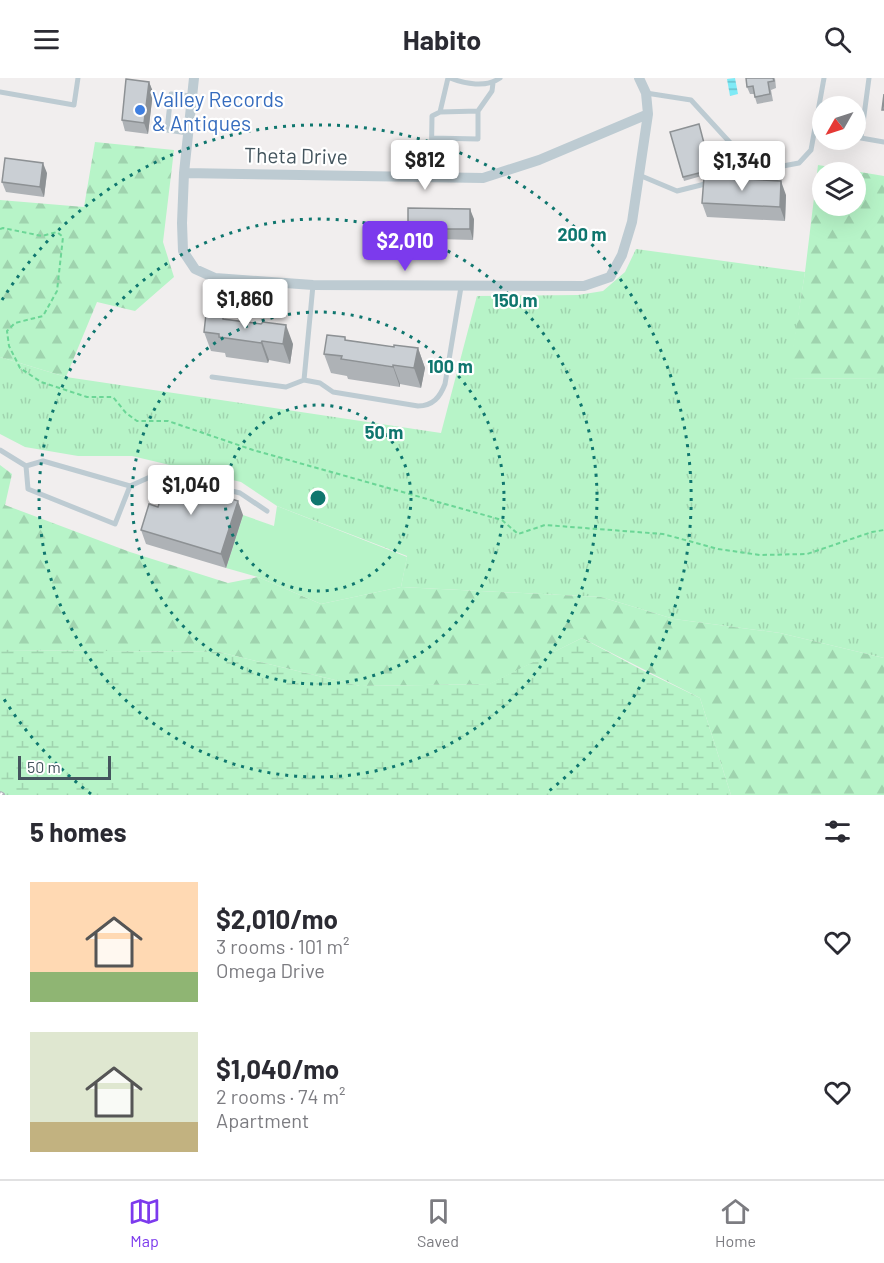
<!DOCTYPE html>
<html lang="en">
<head>
<meta charset="utf-8">
<style>
	body { margin:0; font-family:Barlow,sans-serif; background:#f2f2f3; color:#2b2b33; height:100vh; display:flex; flex-direction:column; font-size:22px; white-space:nowrap }
	* { box-sizing:border-box; margin:0 }
	p { font-size:20px; color:#7c7c81 }
	.icon { flex:none; width:33px; height:33px; fill:none; stroke:currentColor; stroke-width:2; stroke-linecap:round; stroke-linejoin:round }
	.map { position:relative; height:717px; overflow:hidden }
	.side { display:flex; flex-direction:column; background:#fff; flex:1 }
	.side>* { flex:none }
	.needle { width:39px; rotate:231deg }
	.tools { position:absolute; left:812px; top:18px; display:grid; gap:12px }
	.tools a { display:grid; place-items:center; width:54px; height:54px; border-radius:50%; background:#fff; box-shadow:0 6px 24px #0002; font-size:30px }
	.scale { position:absolute; left:18px; bottom:15px; width:93px; box-sizing:border-box; padding-left:6px; border:3px solid #44555e; border-top:0; font-size:16px; line-height:21px; white-space:nowrap; color:#44555e; -webkit-text-stroke:4px #fff; paint-order:stroke }
	.price { position:absolute; translate:-50% -51px; padding:0 14px; border-radius:6px; background:#fff; color:#222; font-size:20px; line-height:39px; filter:drop-shadow(0 2px 3px #0008) }
	.price::after { content:''; position:absolute; left:50%; top:36px; width:18px; height:14px; margin-left:-9px; background:inherit; clip-path:polygon(0 0,100% 0,50% 100%) }
	.price.current { background:#7c3aed; color:#fff }
	ul { padding:0; list-style:none }
	li { display:flex; align-items:center; gap:18px; height:150px; padding:0 30px }
	li span { display:grid; place-items:center; flex:none; width:168px; height:120px; border-radius:0px; color:#555 }
	li>.icon { margin-inline-start:auto }
	span .icon { width:72px; height:72px; fill:#fffc; stroke-width:1 }
	li b { font-size:26px }
	h2 { display:flex; justify-content:space-between; align-items:center; height:72px; padding:0 30px; font-size:26px }
	header { display:flex; justify-content:space-between; align-items:center; height:78px; padding:0 30px; background:#fff; font-size:27px; font-weight:700 }
	.tabs { display:flex; justify-content:space-around; align-items:center; height:84px; border-top:2px solid #e1e1e2; background:#fff; font-size:16px; color:#7c7c81 }
	.tabs a { display:grid; justify-items:center; gap:3px }
	.tabs .current { color:#7c3aed }
	.map>svg:first-child { display:block }
</style>
</head>
<body>
<header><svg class="icon" aria-label="menu" viewBox="0 0 24 24"><path d="M4 6h16M4 12h16M4 18h16"/></svg>Habito<svg class="icon" aria-label="search" viewBox="0 0 24 24"><circle cx="10" cy="10" r="6"/><path d="M15 15l6 6"/></svg></header>
<div class="map">
<svg width="884" height="717" viewBox="0 0 884 717">
	<defs>
		<pattern id="grass-tufts" width="24" height="20" patternUnits="userSpaceOnUse" patternTransform="scale(1.5)"><rect width="24" height="20" fill="#b7f4c8"/><path d="M3 7l-1-3M5 7V3M7 7l1-3M15 17l-1-3M17 17v-4M19 17l1-3" fill="none" stroke="#9fd3ae"/></pattern>
		<pattern id="forest-firs" width="22" height="20" patternUnits="userSpaceOnUse" patternTransform="scale(1.5)"><rect width="22" height="20" fill="#b7f4c8"/><path d="M5 1l3.5 6h-7zM16 11l3.5 6h-7z" fill="#9fd3ae"/></pattern>
		<pattern id="wetland-marsh" width="20" height="14" patternUnits="userSpaceOnUse" patternTransform="scale(1.5)"><rect width="20" height="14" fill="#b7f4c8"/><path d="M1 5h8M5 5V1M11 12h8M15 12V8" fill="none" stroke="#9fd3ae"/></pattern>
		<pattern id="water-rules" width="6" height="5" patternUnits="userSpaceOnUse" patternTransform="scale(1.5)"><rect width="6" height="5" fill="#7feaf6"/><path d="M0 2.5h6" fill="none" stroke="#6ac0ca"/></pattern>
	</defs>
	<rect width="100%" height="100%" fill="#f1eeee"/>
	<path fill="url(#grass-tufts)" d="M636,171L805,194L789,300L884,301V580L780,555L674,541L601,519L401,509L407,478L277,428L241,404L132,378H78L25,369L0,356V279L66,299L441,355L477,218L578,217L603,213L625,194Z"/>
	<path fill="url(#forest-firs)" fill-rule="evenodd" d="M95,64L174,72L163,164L174,199L135,233L97,224L66,299L0,279V122L84,129Z
		M818,87L884,98V301L788,300L805,194ZM855,94V128H822V94Z
		M0,387L12,396L5,427L130,474L228,505L258,499L321,526L401,509L601,519L674,541L780,555L884,580V717H731L700,620L582,560L490,606L360,608L219,574L0,572Z"/>
	<path fill="url(#wetland-marsh)" d="M582,560L642,592L700,620L731,717H0V572L219,574L360,608L489,606Z"/>
	<path fill="#b7f4c8" d="M277,428L407,479L401,509L321,526L258,499L226,490L243,437L274,448Z"/>
	<path fill="url(#water-rules)" d="M735,0L738,16L730,18L727,1Z"/>
	<g fill="none" stroke-linecap="round" stroke-linejoin="round">
		<path stroke="#6bd696" stroke-width="2" stroke-dasharray="4.5 3" stroke-linecap="butt" d="M0,151L3,150L42,158L57,154L63,159L57,213L43,238L15,245L7,253L9,268L20,290L41,304L87,319H113L126,335L137,343H168L253,372L502,442L518,456L545,447L663,456L718,471L760,477L807,476L872,454L884,452"/>
		<path stroke="#bdcbd2" stroke-width="5" d="M450,0C465,6 486,10 500,0
			M869,0L861,60L884,64
			M0,14L74,27L78,0
			M646,15L691,22L756,93L721,102
			M440,34L478,33
			M188,55L167,52L171,16L192,18
			M432,60L478,61V33L492,13L493,5
			M756,93L799,85L811,72L824,0
			M639,97L677,113L709,105
			M431,99L432,38L440,34L448,0
			M313,207L304,302L320,305L333,314L418,328C433,328 440,319 445,306L461,209
			M212,299L286,309L304,302
			M0,372L26,388L43,383L130,408L115,446L28,411L26,388
			M130,408L159,395L240,415L267,433"/>
		<path stroke="#bdcbd2" stroke-width="10" d="M194,0L184,95L182,145L183,173L195,191L215,200L313,207L584,208L610,199L622,177L632,144L648,36L646,15L639,0
			M184,95L483,100L539,82L648,36"/>
		<g stroke="#b0b4ba" stroke-width="6">
			<path id="rail" d="M0,716L2,717"/>
		</g>
		<use href="#rail" stroke="#fff" stroke-width="4" stroke-dasharray="11" stroke-linecap="butt"/>
	</g>
	<path fill="#aeb2b6" d="M775,0L776,10L771,12L773,23L757,26L754,16H750L747,9Z
		M149,4L153,14L148,56L125,53L122,42Z
		M699,46L712,95L684,103L670,54Z
		M47,95L44,119L6,114L2,104Z
		M786,117L785,143L707,139L702,125Z
		M474,141L473,162L438,161V164H412L408,154Z
		M224,241L261,246L293,266L290,286L269,282L268,285L226,279L225,275L211,273L204,254Z
		M345,259L346,262L394,269L418,270L425,290L421,310L400,306V309L348,301L347,298L331,295L324,276Z
		M243,437L226,490L146,466L141,452Z"/>
	<path fill="#8d9194" d="M149,4L153,14L148,56L144,45Z
		M43,85L47,95L44,119L40,109Z
		M781,103L786,117L785,143L780,129Z
		M470,131L474,141L473,162L470,151Z
		M286,247L293,266L290,286L283,266Z
		M262,263L269,282L268,285L261,265Z
		M418,270L425,290L421,310L414,290Z
		M393,287L400,306V309L393,289Z
		M238,423L243,437L226,490L221,476Z"/>
	<path fill="#cacfd4" stroke="#8d9194" stroke-width="1.5" d="M746,0H773L774,3L768,4L770,16L755,19L753,8L747,9Z
		M126,1L149,4L144,45L122,42Z
		M884,16V32H882Z
		M699,46L711,92L683,99L670,54Z
		M5,80L43,85L40,109L2,104Z
		M704,99L781,103L780,129L702,125Z
		M408,130L470,131V151H434V154H408Z
		M206,236L223,238V241L261,246L263,244L286,247L283,266L262,263L261,265L219,259V256L204,254Z
		M327,257L345,259V262L394,269V267L418,270L414,290L393,287V289L341,281L342,278L324,276Z
		M167,400L238,423L221,476L141,452L149,426L158,429Z"/>
	<g fill="none" stroke="#0f766e" stroke-width="3" stroke-dasharray="3 6">
		<circle cx="318" cy="420" r="93"/>
		<circle cx="318" cy="420" r="186"/>
		<circle cx="318" cy="420" r="279"/>
		<path d="M91 716A373 373 0 0 1 2 618M2 222A373 373 0 1 1 545 716"/>
	</g>
	<circle fill="#3f7fe0" stroke="#fff" stroke-width="2" cx="140" cy="32" r="6"/>
	<g text-anchor="middle" dominant-baseline="central" stroke-width="4.5" stroke-linejoin="round" paint-order="stroke">
		<g font-size="21" fill="#366cbe" stroke="#fff" text-anchor="start">
			<text x="152" y="20">Valley Records<tspan x="152" dy="24">&amp; Antiques</tspan></text>
		</g>
		<g font-size="21" fill="#44555e" stroke="#fff">
			<text transform="translate(296 77) rotate(1)">Theta Drive</text>
		</g>
	</g>
	<circle cx="318" cy="420" r="9" fill="#0f766e" stroke="#fff" stroke-width="3"/>
	<g font-size="18" text-anchor="middle" font-weight="bold" fill="#0f766e" stroke="#fff" stroke-width="4.5" stroke-linejoin="round" paint-order="stroke">
		<text x="582" y="163">200 m</text>
		<text x="515" y="229">150 m</text>
		<text x="450" y="295">100 m</text>
		<text x="384" y="361">50 m</text>
	</g>
</svg>
<div class="tools">
<a><svg class="needle" viewBox="-14 -14 28 28"><path d="M0-13l5 13h-10z" fill="#e53935"/><path d="M0 13l5-13h-10z" fill="#7c7c81"/></svg></a>
<a><svg class="icon" aria-label="layers" viewBox="0 0 24 24"><path d="M12 4l9 5-9 5-9-5zM3 14l9 5 9-5"/></svg></a>
</div>
<div class="scale">50 m</div>
<b class="price" style="left:425px;top:113px">$812</b>
<b class="price" style="left:742px;top:114px">$1,340</b>
<b class="price current" style="left:405px;top:194px">$2,010</b>
<b class="price" style="left:245px;top:252px">$1,860</b>
<b class="price" style="left:191px;top:438px">$1,040</b>
</div>
<section class="side">
<h2>5 homes<svg class="icon" aria-label="filters" viewBox="0 0 24 24"><path d="M4 7h16M4 17h16"/><circle cx="9" cy="7" r="2"/><circle cx="15" cy="17" r="2"/></svg></h2>
<ul>
<li><span style="background:linear-gradient(#ffd9b3 75%,#8fb573 0)"><svg class="icon" aria-label="home" viewBox="0 0 24 24"><path d="M3 11l9-7 9 7M6 9v11h12V9"/></svg></span><div><b>$2,010/mo</b><p>3 rooms · 101 m²</p><p>Omega Drive</p></div><svg class="icon" aria-label="heart" viewBox="0 0 24 24"><path d="M12 20l-8-8c-3-5 5-10 8-4 3-6 11-1 8 4z"/></svg></li>
<li><span style="background:linear-gradient(#dfe7d0 75%,#c2b280 0)"><svg class="icon" aria-label="home" viewBox="0 0 24 24"><path d="M3 11l9-7 9 7M6 9v11h12V9"/></svg></span><div><b>$1,040/mo</b><p>2 rooms · 74 m²</p><p>Apartment</p></div><svg class="icon" aria-label="heart" viewBox="0 0 24 24"><path d="M12 20l-8-8c-3-5 5-10 8-4 3-6 11-1 8 4z"/></svg></li>
</ul>
</section>
<nav class="tabs">
<a class="current"><svg class="icon" aria-label="map" viewBox="0 0 24 24"><path d="M3 6l6-2 6 2 6-2v14l-6 2-6-2-6 2zM9 4v14M15 6v14"/></svg>Map</a>
<a><svg class="icon" aria-label="saved" viewBox="0 0 24 24"><path d="M7 4h10v16l-5-4-5 4z"/></svg>Saved</a>
<a><svg class="icon" aria-label="home" viewBox="0 0 24 24"><path d="M3 11l9-7 9 7M6 9v11h12V9"/></svg>Home</a>
</nav>
</body>
</html>
